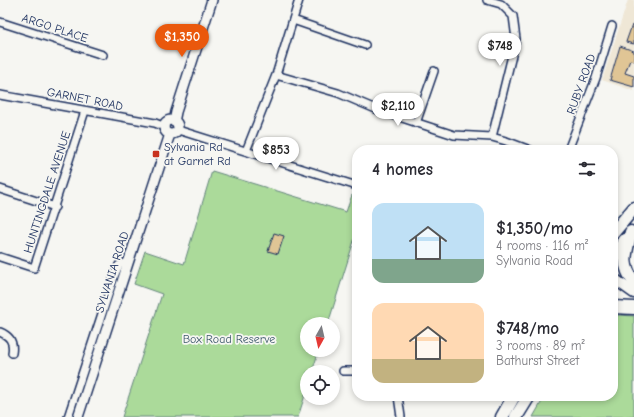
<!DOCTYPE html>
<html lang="en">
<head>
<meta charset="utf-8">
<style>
	body { margin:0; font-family:"Comic Neue",sans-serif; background:#f7f7f7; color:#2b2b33; height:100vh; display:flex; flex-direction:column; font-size:15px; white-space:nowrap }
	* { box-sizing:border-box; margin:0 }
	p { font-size:13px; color:#7c7c81 }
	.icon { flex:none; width:22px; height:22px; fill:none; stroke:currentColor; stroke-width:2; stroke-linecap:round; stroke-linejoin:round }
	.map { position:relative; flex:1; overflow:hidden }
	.details { position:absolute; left:352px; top:145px; width:266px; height:256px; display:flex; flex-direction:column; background:#fff; border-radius:16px; box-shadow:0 2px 6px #0003 }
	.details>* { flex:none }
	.needle { width:26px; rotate:188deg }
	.fabs { position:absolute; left:300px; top:317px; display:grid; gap:8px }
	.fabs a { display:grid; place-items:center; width:40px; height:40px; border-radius:50%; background:#fff; box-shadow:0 2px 6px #0003; font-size:20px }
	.price { position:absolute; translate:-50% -34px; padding:0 9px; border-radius:14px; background:#fff; color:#222; font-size:13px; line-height:26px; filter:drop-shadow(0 1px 2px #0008) }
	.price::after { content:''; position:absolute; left:50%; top:24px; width:12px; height:9px; margin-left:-6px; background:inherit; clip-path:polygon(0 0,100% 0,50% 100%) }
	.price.on { background:#ea580c; color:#fff }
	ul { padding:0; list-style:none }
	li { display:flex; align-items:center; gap:12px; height:100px; padding:0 20px }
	li span { display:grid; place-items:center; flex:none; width:112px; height:80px; border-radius:12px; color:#555 }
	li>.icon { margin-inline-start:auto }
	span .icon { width:48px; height:48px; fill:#fffc; stroke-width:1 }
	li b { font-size:17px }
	h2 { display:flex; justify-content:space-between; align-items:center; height:48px; padding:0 20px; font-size:17px }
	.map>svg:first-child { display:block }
</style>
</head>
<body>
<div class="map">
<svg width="634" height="417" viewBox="0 0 634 417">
	<rect width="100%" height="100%" fill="#f6f6f2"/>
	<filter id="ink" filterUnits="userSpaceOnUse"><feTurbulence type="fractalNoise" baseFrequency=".025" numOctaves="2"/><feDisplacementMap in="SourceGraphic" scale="8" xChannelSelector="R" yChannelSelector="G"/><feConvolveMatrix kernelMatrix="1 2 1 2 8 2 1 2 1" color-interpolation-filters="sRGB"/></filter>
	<g filter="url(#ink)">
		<path fill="#efe7d6" d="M628,0H634V91L602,80Z"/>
		<path fill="#abda9a" stroke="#63847c" d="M212,171L346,212L352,195L357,197V231L328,324H307V350H319L312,372H307V389L298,417H122L162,294L134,284L145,251L184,264Z
			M618,315L634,316V417H533L545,396H613V316Z"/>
		<path fill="#e0c595" stroke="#1b2f5e" d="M632,25L634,26V44L626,42Z
			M620,46L634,51V61L630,60L625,73L634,76V87L610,80Z
			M274,233L284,236L278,254L268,251Z"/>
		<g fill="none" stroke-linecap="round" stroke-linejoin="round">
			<g stroke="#1b2f5e" stroke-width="10">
				<path id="minor" d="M487,0L501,4L513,16L516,39L492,137
					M293,20L365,45
					M0,22L103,55
					M276,75L338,93L378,110L454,135L492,137L506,141L530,150
					M0,95L155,123L165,127
					M416,123L434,71
					M178,130L357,186
					M568,150L596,78L612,26
					M246,151L276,75L299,0
					M0,189L55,207
					M0,257L34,268L85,111
					M0,332C10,336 14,342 12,353
					M343,371H357
					M398,396L401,417
					M68,417L115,274L119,265L128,262"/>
			</g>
			<g stroke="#1b2f5e" stroke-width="12">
				<path id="tertiary" d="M164 127a7 7 0 1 1 14 0a7 7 0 1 1-14 0Z
					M174,122L176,112L212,0
					M78,417L170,134"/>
			</g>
			<g stroke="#1b2f5e" stroke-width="13">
				<path id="secondary" d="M613,278L634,293"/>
			</g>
			<g stroke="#1b2f5e" stroke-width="15">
				<path id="trunk" d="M631,232C626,253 620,263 634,282
					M613,233L634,208
					M613,259L625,240
					M613,307L634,308
					M502,417L514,396
					M516,417L529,396"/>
			</g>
			<use href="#minor" stroke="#f6f6f2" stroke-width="7"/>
			<use href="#tertiary" stroke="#f6f6f2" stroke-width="9"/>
			<use href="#secondary" stroke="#f6f6f2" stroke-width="10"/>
			<use href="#trunk" stroke="#f6f6f2" stroke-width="12"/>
		</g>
	</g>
	<rect fill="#c8321e" stroke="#f6f6f2" stroke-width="1.5" x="152" y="150" width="8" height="8" rx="2"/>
	<g text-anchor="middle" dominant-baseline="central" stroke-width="3.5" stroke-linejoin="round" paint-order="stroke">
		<g font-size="12" fill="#1b2f5e" stroke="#f6f6f2">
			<text transform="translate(55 28) rotate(18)">ARGO PLACE</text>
			<text transform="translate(581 84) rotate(-70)">RUBY ROAD</text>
			<text transform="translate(85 99) rotate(11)">GARNET ROAD</text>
			<text transform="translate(47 192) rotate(-72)">HUNTINGDALE AVENUE</text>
			<text transform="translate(112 272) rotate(-72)">SYLVANIA ROAD</text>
		</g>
		<g font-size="12" fill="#1b2f5e" stroke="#f6f6f2" text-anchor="start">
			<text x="164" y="147">Sylvania Rd<tspan x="164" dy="14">at Garnet Rd</tspan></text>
		</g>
		<g font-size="12" fill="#3f5a6d" stroke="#f6f6f2">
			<text x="229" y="339">Box Road Reserve</text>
		</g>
	</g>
</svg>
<div class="fabs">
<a><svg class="needle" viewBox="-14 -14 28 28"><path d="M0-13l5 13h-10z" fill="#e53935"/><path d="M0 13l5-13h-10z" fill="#7c7c81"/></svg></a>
<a><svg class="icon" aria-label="locate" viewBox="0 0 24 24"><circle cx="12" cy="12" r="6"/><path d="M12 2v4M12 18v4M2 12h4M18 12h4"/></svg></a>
</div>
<b class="price on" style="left:182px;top:58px">$1,350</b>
<b class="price" style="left:500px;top:67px">$748</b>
<b class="price" style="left:398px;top:127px">$2,110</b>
<b class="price" style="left:276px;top:171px">$853</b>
<section class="details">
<h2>4 homes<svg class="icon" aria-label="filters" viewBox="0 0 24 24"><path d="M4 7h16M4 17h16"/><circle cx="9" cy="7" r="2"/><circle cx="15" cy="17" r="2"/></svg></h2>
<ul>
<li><span style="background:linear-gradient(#bfe0f5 70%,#7fa58c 0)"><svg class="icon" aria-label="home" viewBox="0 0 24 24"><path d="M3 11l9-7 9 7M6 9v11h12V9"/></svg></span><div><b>$1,350/mo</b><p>4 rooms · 116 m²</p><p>Sylvania Road</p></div></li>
<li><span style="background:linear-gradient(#ffd9b3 70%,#c2b280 0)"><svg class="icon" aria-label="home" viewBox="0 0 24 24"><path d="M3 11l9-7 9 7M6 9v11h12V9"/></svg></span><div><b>$748/mo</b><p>3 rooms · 89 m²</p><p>Bathurst Street</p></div></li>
</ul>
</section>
</div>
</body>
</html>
